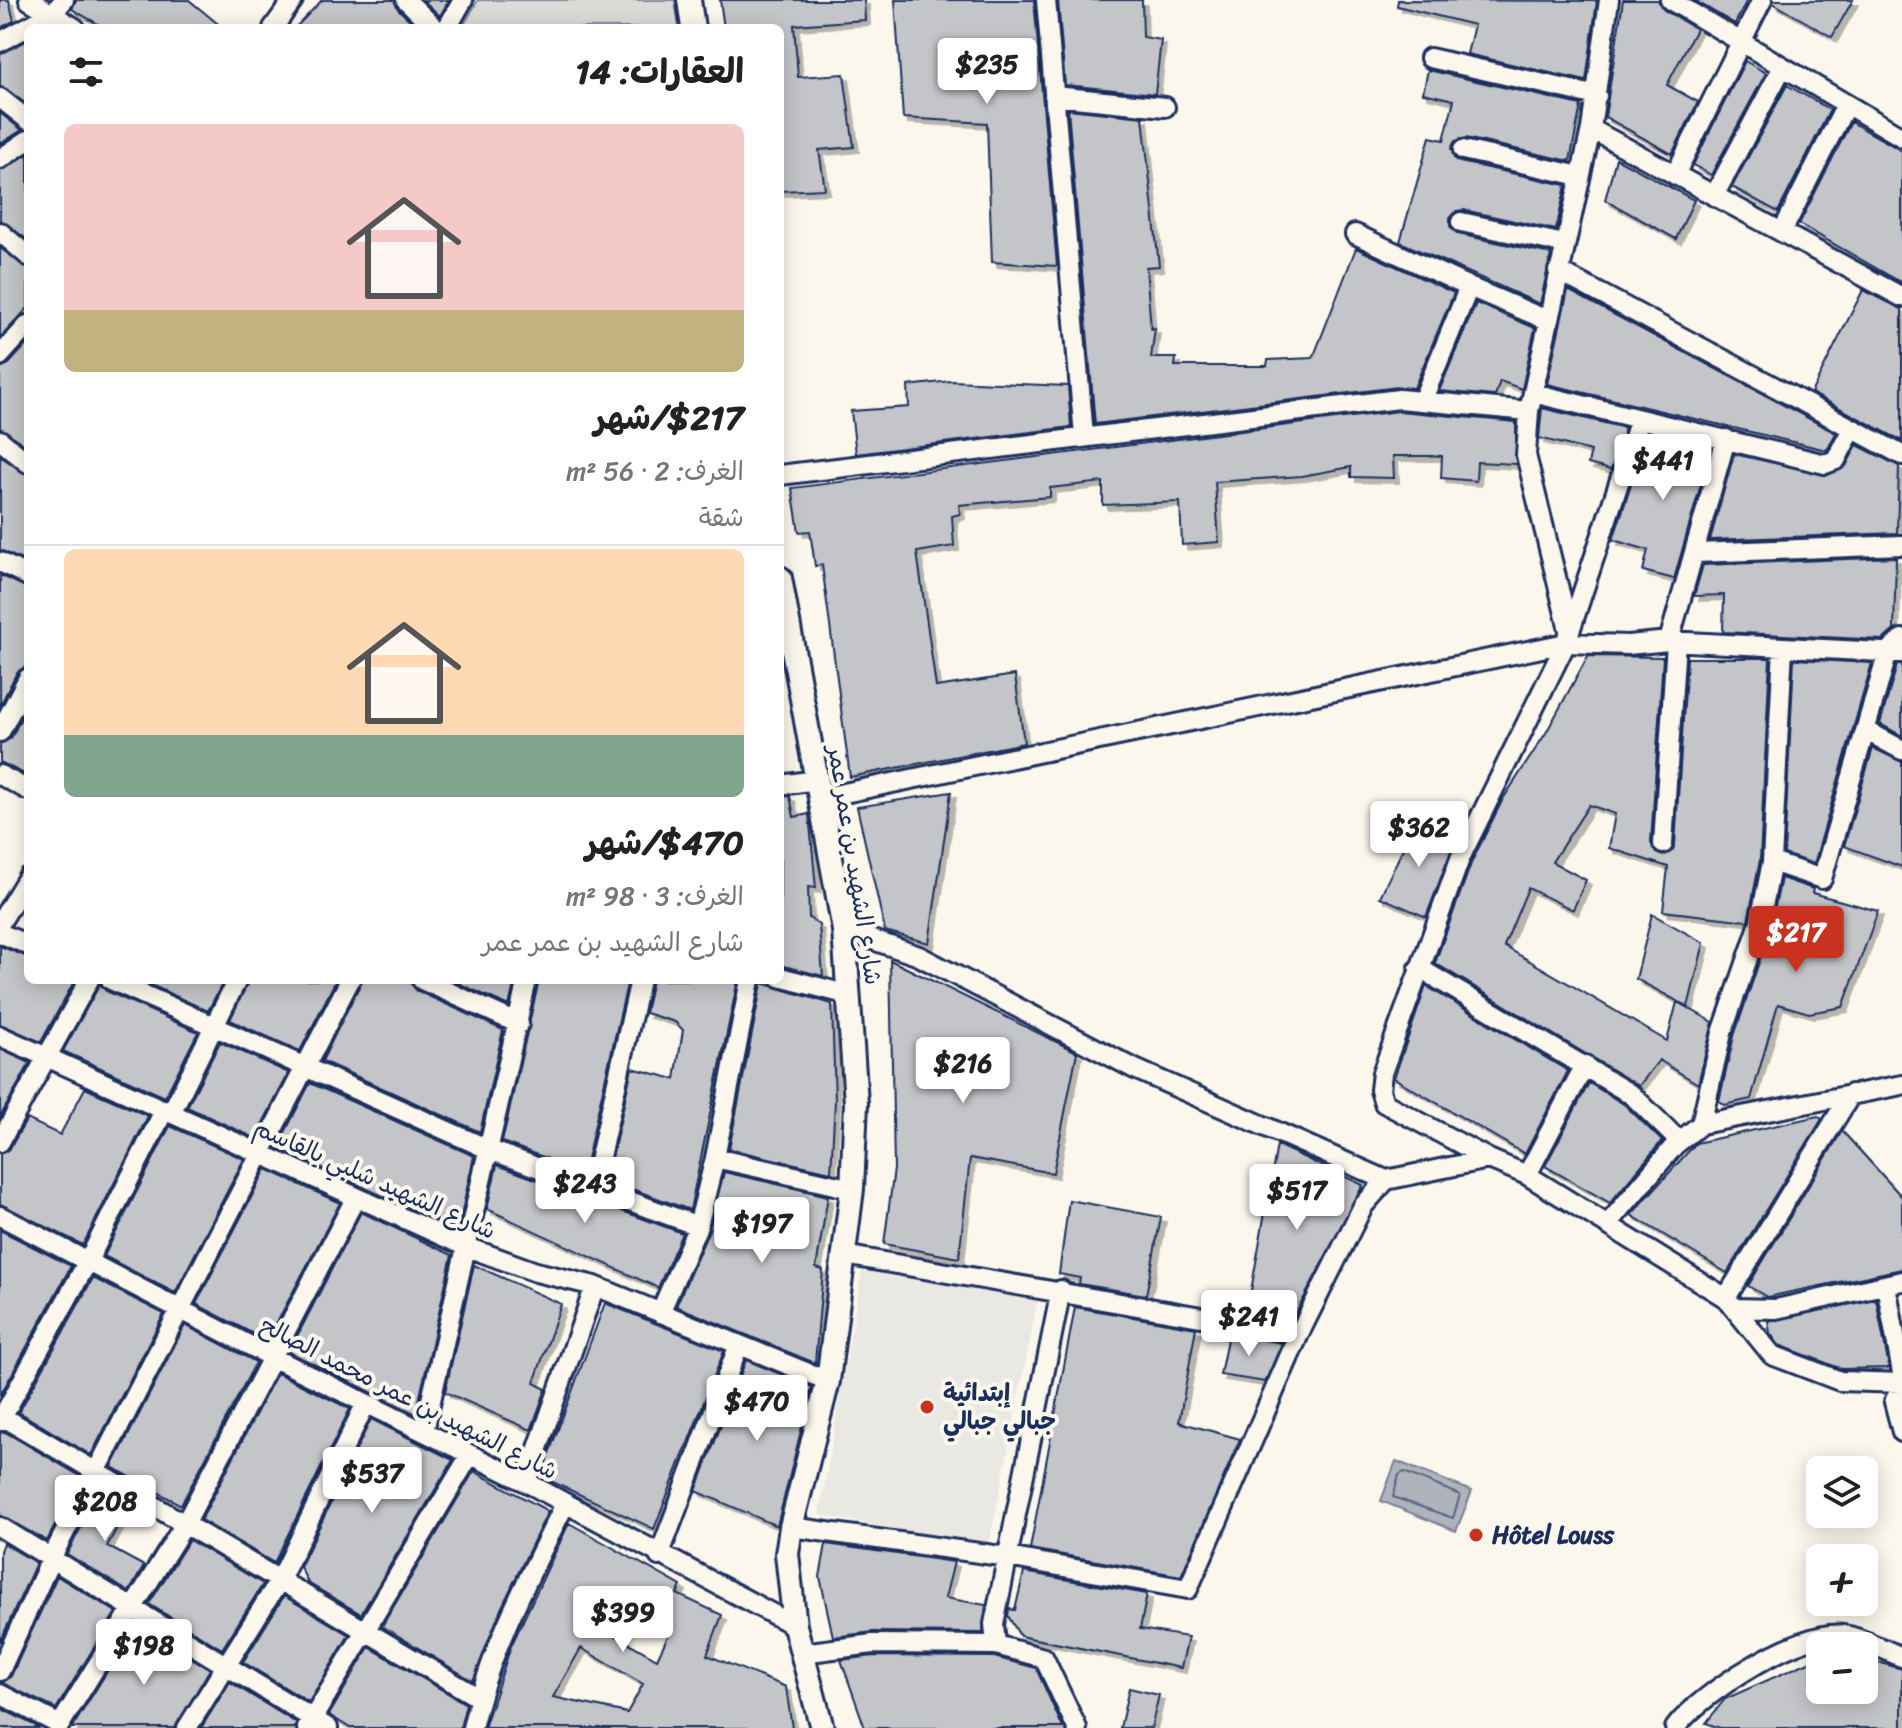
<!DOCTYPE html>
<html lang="ar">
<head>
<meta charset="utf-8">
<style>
	body { margin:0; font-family:Sriracha,"Playpen Sans Arabic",sans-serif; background:#f6f6f6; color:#222; direction:rtl; height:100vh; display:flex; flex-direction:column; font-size:30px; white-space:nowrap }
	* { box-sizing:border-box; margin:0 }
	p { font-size:26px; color:#767676 }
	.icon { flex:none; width:44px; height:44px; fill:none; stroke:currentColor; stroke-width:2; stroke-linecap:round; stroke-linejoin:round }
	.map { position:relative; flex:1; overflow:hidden; direction:ltr }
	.sheet { position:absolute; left:24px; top:24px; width:760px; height:960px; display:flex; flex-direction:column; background:#fff; border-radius:12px; box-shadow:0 4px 20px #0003; direction:rtl }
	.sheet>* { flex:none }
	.controls { position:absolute; left:1806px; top:1456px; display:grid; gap:16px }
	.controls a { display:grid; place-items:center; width:72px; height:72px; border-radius:12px; background:#fff; box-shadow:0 4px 20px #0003; font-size:40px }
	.price { position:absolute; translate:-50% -68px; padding:0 18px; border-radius:8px; background:#fff; color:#222; font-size:26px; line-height:52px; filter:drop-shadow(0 2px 4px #0008) }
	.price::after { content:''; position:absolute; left:50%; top:48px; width:24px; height:18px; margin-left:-12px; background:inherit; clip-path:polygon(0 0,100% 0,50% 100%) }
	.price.active { background:#c8321e; color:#fff }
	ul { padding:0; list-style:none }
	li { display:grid; align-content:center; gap:16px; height:424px; padding:0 40px }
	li+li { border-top:2px solid #e0e0e0 }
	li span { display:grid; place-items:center; height:248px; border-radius:12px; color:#555 }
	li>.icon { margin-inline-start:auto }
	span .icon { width:144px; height:144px; fill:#fffc; stroke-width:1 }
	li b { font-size:34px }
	h2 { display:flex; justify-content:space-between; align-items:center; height:96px; padding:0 40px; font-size:34px }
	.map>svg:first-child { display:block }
</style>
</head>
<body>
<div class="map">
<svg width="1902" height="1728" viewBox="0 0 1902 1728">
	<defs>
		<filter id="shadow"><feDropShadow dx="5" dy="5" stdDeviation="0" flood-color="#0004"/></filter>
	</defs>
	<rect width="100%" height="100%" fill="#fbf7ec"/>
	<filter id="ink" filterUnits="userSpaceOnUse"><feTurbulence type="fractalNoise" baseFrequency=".0125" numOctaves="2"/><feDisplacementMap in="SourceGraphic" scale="16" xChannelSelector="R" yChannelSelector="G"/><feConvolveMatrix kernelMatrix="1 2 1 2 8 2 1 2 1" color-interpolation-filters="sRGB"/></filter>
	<g filter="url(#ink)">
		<path fill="#eae8e2" d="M862,1271L1038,1299L989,1546L819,1515Z"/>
		<path fill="#dadad7" stroke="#7a849a" stroke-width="2" d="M478,0H675L679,28H462Z"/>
		<path fill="#afb3bb" stroke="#747e96" stroke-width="2" d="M1396,1461L1472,1491L1456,1531L1381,1501Z"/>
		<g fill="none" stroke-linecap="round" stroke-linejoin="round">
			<path stroke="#566483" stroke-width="2" d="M1404,1472L1460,1495L1453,1518L1393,1497L1399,1475Z"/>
		</g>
		<path fill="#c3c5c9" stroke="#1b2f5e" stroke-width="2" fill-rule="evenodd" filter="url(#shadow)" d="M0,0H9L14,21L0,28Z
			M76,0H189L223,28H105L72,9Z
			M322,0H394L398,9L418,28H295Z
			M423,0H449L440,16Z
			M720,0H864L865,20L794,25L798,77L844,74L854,147L819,150L825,189L780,191V27L724,28Z
			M895,0H1034L1057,266L992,262L987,123L903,118Z
			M1058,0H1142L1143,37L1161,40L1155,94L1065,85Z
			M1398,0L1597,1L1586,81L1467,54L1474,25L1397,6Z
			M1623,0H1658L1664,10L1696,29L1667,85L1698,102L1672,154L1605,117Z
			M1694,0H1747L1735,24Z
			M1774,0H1853L1832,37L1773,3Z
			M28,40V105L0,86V54Z
			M1745,61L1766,73L1711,175L1693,165Z
			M1428,70L1581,105L1570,161L1466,138L1455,141L1451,148L1454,158L1460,162L1566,185L1556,230L1464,210L1457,211L1450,219V226L1458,234L1551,254L1540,304L1400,242L1430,137L1444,140L1454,100L1423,93Z
			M1787,85L1830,110L1778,212L1732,187Z
			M1068,109L1143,117L1159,266L1146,267L1151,329L1155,328L1151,358H1176L1175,366H1267L1268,360L1313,358L1356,248L1454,293L1414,388L1398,387L1095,424Z
			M0,113L22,130L0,144Z
			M1851,122L1902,151V283L1799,224Z
			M28,154V240L0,220V171Z
			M1616,158L1694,200L1676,239L1605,200Z
			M0,248L28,268V308L0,338Z
			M1568,290L1836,433L1827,450L1547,384Z
			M1863,290L1902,309V441L1811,393Z
			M1476,303L1535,328L1522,389L1500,381L1495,396L1439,391Z
			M28,343V447L0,428V368L9,364Z
			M951,381L1068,386L1071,427L856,454L851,411L909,407L908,386Z
			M1542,408L1625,428L1611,470L1588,464L1591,451L1539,438Z
			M1399,411L1516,422V464L1477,462L1476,481L1441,478L1442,456H1393L1394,478L1351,477V467L1302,476L1215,482L1219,542L1182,545L1180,502L1103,505V482L1050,488V497L959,505L960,514L952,516L954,546L917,552L936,687L1015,675L1024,743L850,777L822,565L815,566L810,531L799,532L792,488Z
			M1648,433L1711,449L1674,579L1643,571L1648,550L1613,540Z
			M1857,445L1899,466L1897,533L1710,540L1734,454L1828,475L1846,466Z
			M0,456L28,475V563L0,550Z
			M1896,557L1894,630L1883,640L1723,632L1724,595L1694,596L1703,565Z
			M0,575L28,588V666L17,672L0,706Z
			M1588,656L1663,657L1651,843L1656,853L1663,856L1672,851L1675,845L1687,658H1770L1760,860L1748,921L1663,911L1668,867L1609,848L1615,814L1589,805L1552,862L1586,880L1573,910L1528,888L1504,946L1667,1041L1677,1002L1713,1022L1698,1084L1659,1060L1639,1086L1435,963L1472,861L1503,799L1546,733Z
			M1794,659L1872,663L1814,864L1784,854Z
			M1897,665H1902V736L1880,724Z
			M28,704V776L0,762V744L11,738Z
			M1873,748L1902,762V867L1844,846Z
			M951,792L929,943L885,931L857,807Z
			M790,796L794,817L809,814L816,888L808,887L809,918L819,925L823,976L780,965V797Z
			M1417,819L1456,838L1426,917L1380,897Z
			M1781,878L1813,889L1812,893L1878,911L1843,1007L1809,1013L1778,1004L1751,1099L1724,1105L1719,1101L1734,1036L1770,930Z
			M1652,914L1704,943L1688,1007L1636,979Z
			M0,946L28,957V980H75L41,1042L0,1024Z
			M890,960L1077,1052L1053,1173L970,1158L959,1258L884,1244L894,1169Z
			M140,980H224L208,1011Z
			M249,980H336L300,1051L230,1020Z
			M362,980H410L417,991L503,1030L480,1132L322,1061Z
			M451,980H515L509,1006Z
			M539,980H628L584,1172L502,1142Z
			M652,980H738L690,1210L607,1180L632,1068L675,1079L683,1030L675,1022L645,1013Z
			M762,983L832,1004L835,1101L831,1172L729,1149Z
			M100,984L106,991L198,1032L165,1097L63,1051Z
			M1426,986L1568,1071L1525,1154L1394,1078Z
			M220,1042L289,1073L255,1138L187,1107Z
			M0,1049L30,1063L0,1117Z
			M310,1083L474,1156L458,1230L277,1148Z
			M1589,1083L1625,1105L1662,1141L1610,1203L1545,1166Z
			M85,1088L148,1116L83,1245L0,1204V1154L10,1148L27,1119L60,1135Z
			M1818,1116L1822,1119L1727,1273L1631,1215L1696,1143Z
			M170,1126L244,1159L175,1293L104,1256Z
			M1842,1131L1902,1197V1269L1767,1297L1748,1286Z
			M1277,1145L1363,1185L1292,1321L1247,1313Z
			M497,1165L682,1233L658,1288L487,1209Z
			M266,1169L340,1203L267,1341L196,1304Z
			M724,1172L828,1196L816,1268L823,1270L815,1363L676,1306L709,1230Z
			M1069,1200L1161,1217L1146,1295L1079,1284L1080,1278L1059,1274Z
			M361,1212L452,1255L416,1414L289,1352Z
			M0,1230L71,1266L0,1396Z
			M474,1265L561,1304L534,1383L546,1389L531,1430L445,1392Z
			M93,1278L164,1314L91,1455L19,1412Z
			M1876,1299L1889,1368L1842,1369L1779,1345L1770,1333L1768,1321Z
			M605,1303L724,1351L654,1529L544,1478L547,1459Z
			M1075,1307L1196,1328L1179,1422L1240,1439L1181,1576L1030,1549Z
			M185,1325L256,1362L181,1505L112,1467Z
			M1228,1334L1282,1343L1265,1382L1220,1375Z
			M746,1360L812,1387L777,1526L696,1491Z
			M277,1373L350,1409L274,1563L201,1520Z
			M371,1419L453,1460L361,1614L308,1583L300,1567Z
			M5,1432L80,1476L47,1541L0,1515V1433Z
			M474,1471L548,1511L501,1609L473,1681L382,1626Z
			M101,1489L129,1505L107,1546L144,1566L129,1592L67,1554Z
			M569,1523L681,1586L677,1594L722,1615L707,1655L786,1687L792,1728H484L511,1646ZM606,1590L672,1627L657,1659L592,1622ZM581,1648L643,1684L627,1713L553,1697Z
			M189,1540L263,1584L222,1649L149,1604Z
			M3,1543L36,1563L0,1642V1551Z
			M826,1544L954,1562L945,1598L986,1605L983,1633L873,1632L833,1637L820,1577Z
			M1024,1572L1147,1594L1140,1629L1188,1637L1181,1668L1020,1636L1008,1616L1009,1609L1015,1610Z
			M57,1576L116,1612L56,1709L2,1683L11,1676Z
			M284,1596L349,1635L309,1702L243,1662Z
			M136,1625L210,1669L175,1728H72Z
			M369,1647L466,1704L460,1728H350L329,1715Z
			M874,1656L994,1657L1036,1668L1063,1728H865L841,1660Z
			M1820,1657V1690H1864V1658L1902,1669V1728H1720L1706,1723L1725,1699Z
			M230,1682L296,1723L295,1728H201Z
			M1129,1688L1159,1695L1151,1728H1120Z
			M0,1708L40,1728H0Z"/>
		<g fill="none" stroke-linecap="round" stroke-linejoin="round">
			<g stroke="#1b2f5e" stroke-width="24">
				<path id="minor" d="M29,0L75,28
					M406,0L435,28
					M1046,0L1084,436
					M1670,0L1902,137
					M273,28L293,0
					M447,28L463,0
					M0,42L53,13L64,0
					M1430,58L1597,96
					M1054,96L1165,107
					M0,98L28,120
					M1591,129L1902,297
					M1463,150L1580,176
					M0,159L28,140
					M1675,175L1762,0
					M1714,196L1782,68
					M1461,222L1564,244
					M0,232L28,256
					M1782,232L1846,105
					M1355,234L1469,287L1423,399
					M1558,271L1902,455
					M1469,287L1547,320
					M0,356L28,325
					M1533,393L1825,464L1836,460L1852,429
					M1529,411L1526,455L1569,630
					M0,440L28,463
					M780,475L1399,399L1529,411L1591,129L1609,0
					M1696,553L1902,545
					M0,562L28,576
					M1669,641L1726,439
					M1783,647L1772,862L1822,879L1888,652L1902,639
					M1902,653L1669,641L1628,645L1566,643L1461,856L1382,1073L1380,1090L1384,1103L1489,1159L1527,1175L1726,1298L1772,1355L1840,1381L1902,1383
					M1867,731L1902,750
					M0,732L28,678
					M0,775L28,790
					M780,785L817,780
					M820,798L1566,643L1640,419
					M1663,844L1676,642
					M0,923L28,877
					M844,930L919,956L1135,1069L1386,1180L1489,1159
					M0,933L28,945
					M1419,968L1632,1095L1679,1141
					M780,977L849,995
					M111,980L490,1150L698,1226
					M422,980L519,1024
					M0,1036L467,1247L536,1272L595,1286L828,1381
					M172,1111L237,980
					M1701,1124L1722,1033L1759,926L1772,862
					M0,1142L89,980
					M715,1158L852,1189
					M1527,1175L1585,1065
					M593,1188L640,980
					M0,1216L274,1358L526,1482L795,1626
					M1608,1224L1675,1145L1701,1124L1902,1085
					M844,1255L1299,1334
					M1886,1285L1902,1373
					M1061,1290L994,1624L996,1645L1044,1658L1077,1728
					M1726,1298L1851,1094
					M1735,1308L1776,1309L1902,1281
					M660,1313L698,1226L715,1158L750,980
					M1902,1386L1894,1402L1902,1432
					M0,1415L479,1698
					M0,1421L88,1261L165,1109
					M424,1431L527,980
					M526,1482L595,1286
					M0,1527L328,1728
					M791,1527L1008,1557L1188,1589L1299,1334L1363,1206L1386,1180
					M659,1556L738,1347
					M802,1653L873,1644L996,1645
					M0,1671L52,1557L350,980
					M0,1694L60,1725
					M58,1728L186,1522L356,1197
					M187,1728L281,1578L366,1403
					M307,1728L470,1455
					M472,1728C490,1649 529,1577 565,1504
					M1675,1728C1700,1694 1801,1628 1844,1635C1863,1638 1884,1650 1902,1657"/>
			</g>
			<g stroke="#1b2f5e" stroke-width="28">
				<path id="tertiary" d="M689,0L693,28
					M780,578L844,930L856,1103L852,1189L828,1381L791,1527L787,1554L795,1626L822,1728"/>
			</g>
			<use href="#minor" stroke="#fbf7ec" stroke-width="18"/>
			<use href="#tertiary" stroke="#fbf7ec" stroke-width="22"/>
		</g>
	</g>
	<g fill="#c8321e" stroke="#fbf7ec" stroke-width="3">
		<circle cx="927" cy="1407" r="8"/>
		<circle cx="1476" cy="1535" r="8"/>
	</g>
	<g text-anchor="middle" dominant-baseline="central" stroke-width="8" stroke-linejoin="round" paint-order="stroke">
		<g font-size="24" fill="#1b2f5e" stroke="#fbf7ec">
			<text transform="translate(855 865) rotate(81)">شارع الشهيد بن عمر عمر</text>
			<text transform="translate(375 1179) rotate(24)">شارع الشهيد شلبي بالقاسم</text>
			<text transform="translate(409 1398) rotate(27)">شارع الشهيد بن عمر محمد الصالح</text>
		</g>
		<g font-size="24" font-weight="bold" fill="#1b2f5e" stroke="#fbf7ec" text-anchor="start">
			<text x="943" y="1393">إبتدائية<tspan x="943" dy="28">جبالي جبالي</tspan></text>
			<text x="1492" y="1535">Hôtel Louss</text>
		</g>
	</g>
</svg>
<div class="controls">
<a><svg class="icon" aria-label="layers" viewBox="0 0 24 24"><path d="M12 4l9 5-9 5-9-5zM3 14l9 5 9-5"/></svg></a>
<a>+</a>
<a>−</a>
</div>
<b class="price" style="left:987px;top:106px">$235</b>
<b class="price" style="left:1663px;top:502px">$441</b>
<b class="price" style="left:1419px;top:869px">$362</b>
<b class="price active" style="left:1796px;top:974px">$217</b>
<b class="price" style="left:963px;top:1105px">$216</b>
<b class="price" style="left:585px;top:1225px">$243</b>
<b class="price" style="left:1297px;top:1232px">$517</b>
<b class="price" style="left:762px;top:1265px">$197</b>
<b class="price" style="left:1249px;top:1358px">$241</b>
<b class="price" style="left:757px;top:1443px">$470</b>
<b class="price" style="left:372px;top:1515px">$537</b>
<b class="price" style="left:105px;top:1543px">$208</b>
<b class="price" style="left:623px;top:1654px">$399</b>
<b class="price" style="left:144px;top:1687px">$198</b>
<section class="sheet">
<h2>العقارات: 14<svg class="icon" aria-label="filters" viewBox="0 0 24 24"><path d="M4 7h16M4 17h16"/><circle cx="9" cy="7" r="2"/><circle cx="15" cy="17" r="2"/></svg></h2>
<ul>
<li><span style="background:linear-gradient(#f6c9c9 75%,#c2b280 0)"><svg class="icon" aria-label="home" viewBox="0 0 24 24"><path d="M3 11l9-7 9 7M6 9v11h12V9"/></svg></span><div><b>$217/شهر</b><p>الغرف: 2 · 56 m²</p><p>شقة</p></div></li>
<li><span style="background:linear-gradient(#ffd9b3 75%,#7fa58c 0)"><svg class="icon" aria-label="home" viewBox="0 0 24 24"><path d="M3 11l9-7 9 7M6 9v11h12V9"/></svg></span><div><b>$470/شهر</b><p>الغرف: 3 · 98 m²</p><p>شارع الشهيد بن عمر عمر</p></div></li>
</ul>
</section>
</div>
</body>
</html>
